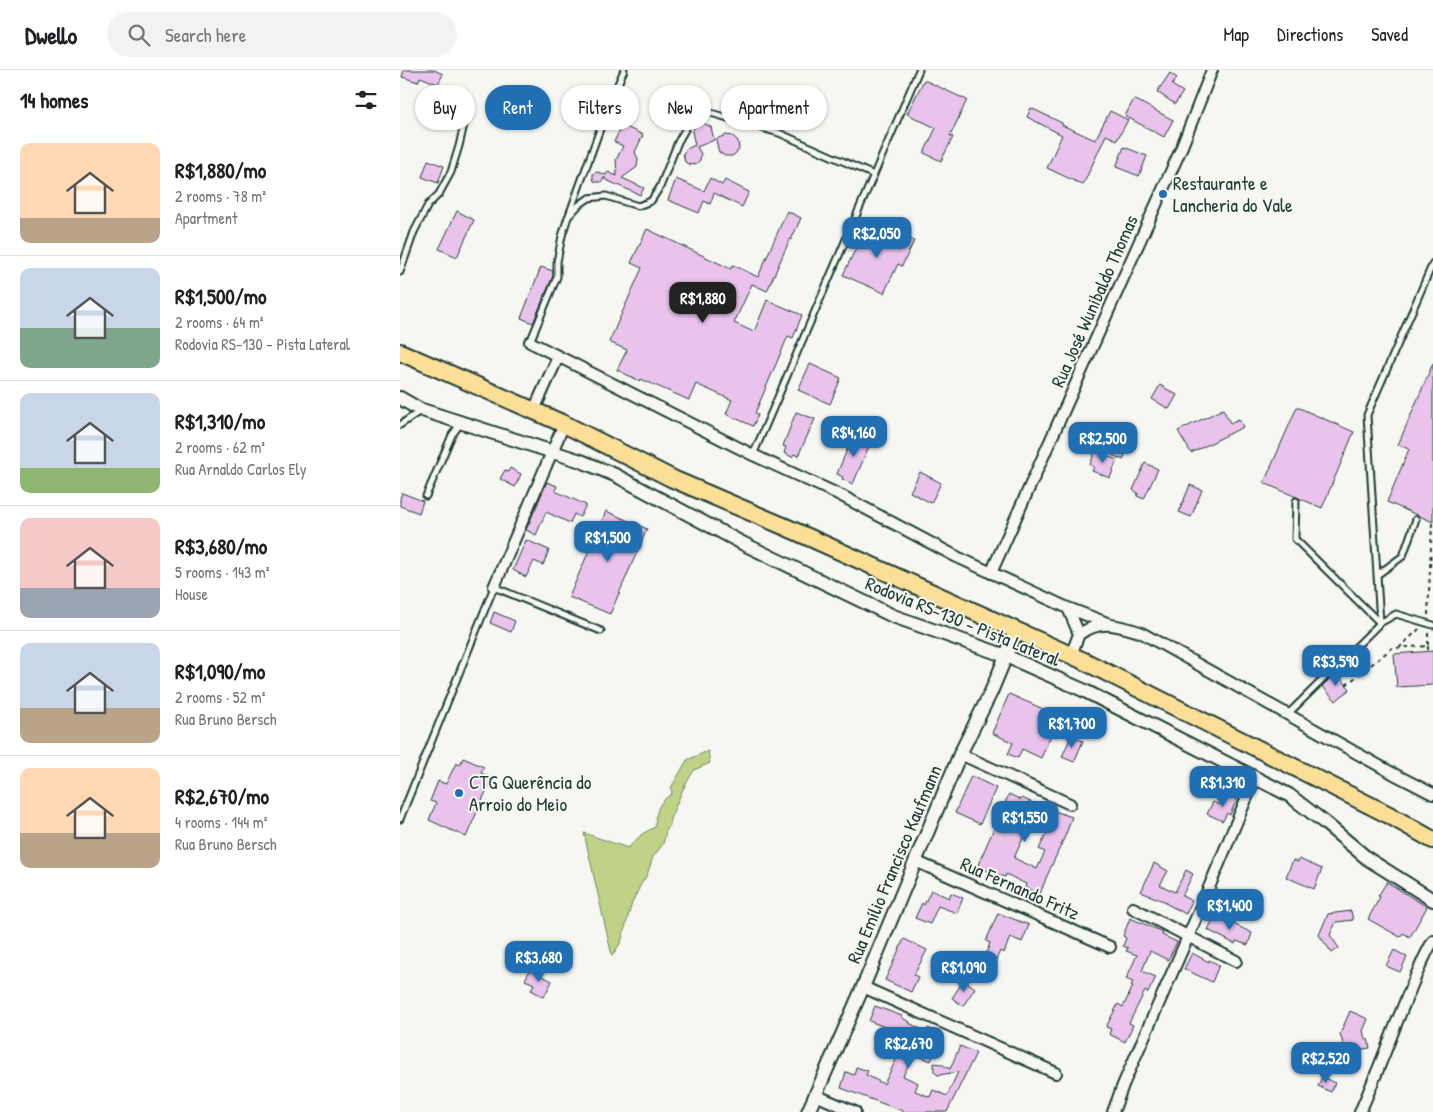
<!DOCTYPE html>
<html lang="en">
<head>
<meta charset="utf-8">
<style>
	body { margin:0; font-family:"Patrick Hand",sans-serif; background:#f2f2f2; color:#202124; height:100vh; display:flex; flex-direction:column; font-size:19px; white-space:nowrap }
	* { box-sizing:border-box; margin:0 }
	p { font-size:16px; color:#757577 }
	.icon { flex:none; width:28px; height:28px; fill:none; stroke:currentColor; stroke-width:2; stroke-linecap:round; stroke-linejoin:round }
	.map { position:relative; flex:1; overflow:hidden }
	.panel { display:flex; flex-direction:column; background:#fff; width:400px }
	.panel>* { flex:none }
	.banner { position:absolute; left:15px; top:15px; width:475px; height:45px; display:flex; gap:10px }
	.price { position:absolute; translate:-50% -42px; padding:0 11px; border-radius:10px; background:#1f6fb2; color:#fff; font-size:16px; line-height:32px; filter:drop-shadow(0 1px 2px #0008) }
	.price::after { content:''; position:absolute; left:50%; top:30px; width:15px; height:11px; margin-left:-8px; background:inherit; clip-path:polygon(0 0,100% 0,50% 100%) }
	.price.active { background:#222; color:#fff }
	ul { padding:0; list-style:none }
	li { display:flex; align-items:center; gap:15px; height:125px; padding:0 20px }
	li+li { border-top:1px solid #e0e0e0 }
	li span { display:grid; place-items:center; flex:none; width:140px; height:100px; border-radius:10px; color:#555 }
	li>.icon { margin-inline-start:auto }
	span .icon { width:60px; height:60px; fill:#fffc; stroke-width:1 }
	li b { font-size:21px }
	h2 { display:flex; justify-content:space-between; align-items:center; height:60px; padding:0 20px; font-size:21px }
	.chip { padding:0 18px; border-radius:22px; background:#fff; box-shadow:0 1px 4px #0004; font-size:18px; line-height:45px }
	.chip.active { background:#1f6fb2; color:#fff }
	header { display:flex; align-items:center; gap:30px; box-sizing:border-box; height:70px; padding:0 25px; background:#fff; border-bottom:1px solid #e0e0e0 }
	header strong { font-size:24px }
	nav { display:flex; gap:28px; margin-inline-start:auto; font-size:18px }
	.search { width:350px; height:45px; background:#f2f2f2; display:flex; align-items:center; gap:12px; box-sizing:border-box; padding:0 18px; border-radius:28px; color:#757577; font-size:19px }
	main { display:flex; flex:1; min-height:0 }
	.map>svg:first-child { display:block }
</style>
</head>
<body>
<header>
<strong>Dwello</strong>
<div class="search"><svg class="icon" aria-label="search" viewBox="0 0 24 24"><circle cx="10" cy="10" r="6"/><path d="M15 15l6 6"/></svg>Search here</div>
<nav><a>Map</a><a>Directions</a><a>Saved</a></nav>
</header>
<main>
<section class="panel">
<h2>14 homes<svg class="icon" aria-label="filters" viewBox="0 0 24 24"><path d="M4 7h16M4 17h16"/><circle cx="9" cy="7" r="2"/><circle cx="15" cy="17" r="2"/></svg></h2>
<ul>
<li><span style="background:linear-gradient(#ffd9b3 75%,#b9a48a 0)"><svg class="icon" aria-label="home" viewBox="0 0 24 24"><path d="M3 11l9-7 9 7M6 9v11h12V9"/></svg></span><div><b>R$1,880/mo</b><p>2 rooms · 78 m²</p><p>Apartment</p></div></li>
<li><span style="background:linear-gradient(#c9d6e8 60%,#7fa58c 0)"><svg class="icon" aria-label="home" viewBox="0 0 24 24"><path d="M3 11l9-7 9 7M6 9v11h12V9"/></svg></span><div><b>R$1,500/mo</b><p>2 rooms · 64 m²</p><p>Rodovia RS-130 - Pista Lateral</p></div></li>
<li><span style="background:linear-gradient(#c9d6e8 75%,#8fb573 0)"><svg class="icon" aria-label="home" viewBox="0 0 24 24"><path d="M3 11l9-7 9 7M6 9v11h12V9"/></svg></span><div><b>R$1,310/mo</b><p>2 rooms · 62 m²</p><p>Rua Arnaldo Carlos Ely</p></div></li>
<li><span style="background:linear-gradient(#f6c9c9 70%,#9aa5b1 0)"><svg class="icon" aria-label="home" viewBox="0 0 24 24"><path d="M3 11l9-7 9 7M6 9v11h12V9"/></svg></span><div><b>R$3,680/mo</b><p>5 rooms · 143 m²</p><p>House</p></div></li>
<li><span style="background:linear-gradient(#c9d6e8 65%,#b9a48a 0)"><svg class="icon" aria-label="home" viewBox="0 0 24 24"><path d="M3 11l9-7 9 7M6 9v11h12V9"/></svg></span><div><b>R$1,090/mo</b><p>2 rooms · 52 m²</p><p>Rua Bruno Bersch</p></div></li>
<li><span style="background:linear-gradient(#ffd9b3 65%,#b9a48a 0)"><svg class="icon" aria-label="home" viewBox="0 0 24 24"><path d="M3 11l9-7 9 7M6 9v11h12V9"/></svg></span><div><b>R$2,670/mo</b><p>4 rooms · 144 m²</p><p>Rua Bruno Bersch</p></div></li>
</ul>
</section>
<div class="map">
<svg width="1033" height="1042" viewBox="0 0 1033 1042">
	<rect width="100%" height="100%" fill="#f6f6f2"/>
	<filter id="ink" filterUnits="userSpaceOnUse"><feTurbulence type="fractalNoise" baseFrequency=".02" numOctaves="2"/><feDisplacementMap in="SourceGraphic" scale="10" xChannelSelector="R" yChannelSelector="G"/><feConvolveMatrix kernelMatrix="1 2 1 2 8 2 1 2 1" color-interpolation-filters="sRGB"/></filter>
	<g filter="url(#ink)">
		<path fill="#c0d288" stroke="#70885e" d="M308,681L310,693L294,700L283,719L270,749V755L266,761L263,774L253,787L247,805L240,816L232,833L221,872L212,886L184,763L228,778L242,764L255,757C256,742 258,732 272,724L271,718L287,690Z"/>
		<path fill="#eac3ed" stroke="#1f3d34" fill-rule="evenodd" d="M4,0H34L43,4L38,14L20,7L18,12L2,7Z
			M770,3L777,8L772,15L783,22L775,34L757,22Z
			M524,10L567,30L550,66L553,67L541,91L524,83L536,58L507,44Z
			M734,29L773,50L764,67L725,46Z
			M631,38L662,53V55L695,70L710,41L728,50L717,70L706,65L683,115L647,98L662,65L627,47Z
			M302,53L305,54L311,57L314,70L297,77L301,84L300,90L296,94L290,95L285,92L283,83L287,79L295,75L292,62L295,56Z
			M222,55L243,65L235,82L238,89L237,97L222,108L244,118L240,125L204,109L205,107L201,112H197L194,111L193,108V104L197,102L206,105L208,102L217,106L216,90L223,76L214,72Z
			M326,65L333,66L338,71L339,79L335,84L332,86H325L319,82L318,79L316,69Z
			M724,77L747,86L739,106L716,97Z
			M28,90L44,96L38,113L22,107Z
			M310,108L322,115L325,110L349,122L342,137L314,123L310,134L304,131L299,143L268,130L276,109L304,121Z
			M57,141L74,150L57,187L39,179Z
			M387,141L401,148L391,170L390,169L367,221L352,214L334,253L354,262L367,230L402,245L393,268L388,266L355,343L358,345L353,356L326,344L332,330L296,314L289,330L241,309L240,311L217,300L227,280L209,272L242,198L231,193L247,159L331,199L333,195L358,207Z
			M462,155L480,163L477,169L492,176L498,163L514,171L502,196L498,194L484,223L443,205L460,170L456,168Z
			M141,197L153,201V206L133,253L121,248Z
			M1033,293V452L987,432L1009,379L998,375Z
			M410,294L441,308L430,334L398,320Z
			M760,315L777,325L769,339L752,329Z
			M897,337L954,362L922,438L864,413Z
			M823,339L830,353L839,349L843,357L791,383L778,361Z
			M396,342L415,349L398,386L394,384L392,387L384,383L386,377L383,376Z
			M457,363L472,369L453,414L442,409L443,407L437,404L451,370L454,371Z
			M716,375L727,379L723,390L712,385Z
			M695,381L717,390L710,408L692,401L694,397L690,395Z
			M745,393L758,399L744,429L737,426L738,423L733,420Z
			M110,398L121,404L115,417L100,409L105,400L108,402Z
			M520,402L541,413L531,433L510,422Z
			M147,412L157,416L155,421L186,435L180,447L174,444L170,453L146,442L136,465L126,460Z
			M790,415L802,420L791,447L779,442Z
			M2,423L23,431L19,443L0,436V429Z
			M206,441L247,459L210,544L169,527Z
			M126,470L149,480L143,495L134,491L126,507L113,500Z
			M94,542L115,551L111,562L90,553Z
			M1033,581V615L997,617L994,584Z
			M920,585L930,596L917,609L906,597Z
			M936,603L950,619L936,631L922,616Z
			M609,624L659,646L641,688L622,679L618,688L608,684L613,673L592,663Z
			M671,666L683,671L674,692L662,687Z
			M63,688L84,697L81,703L92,708L66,767L29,750L36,733L30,731L38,711L46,714L56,693L60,695Z
			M571,706L596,718L580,754L555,743Z
			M825,723L837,729L830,745L827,743L823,751L807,744L813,732L819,735Z
			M609,724L621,730L622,728L653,742L654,741L672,747L666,764L646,808L640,824L625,818L626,814L606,804L605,807L577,797ZM629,755L647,763L639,779L645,782L637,799L614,788Z
			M899,789L922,799L914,819L886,807L893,790L898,792Z
			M754,793L768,801L760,815L775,822L786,800L793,804L782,826L792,831L786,844L765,833L766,832L741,822Z
			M987,812L1027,837L1010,867L1003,863L1000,867L968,849L980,827L978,826Z
			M531,820L549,828L551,823L563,828L557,843L538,836L530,854L515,848L522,833L524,835Z
			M951,841L953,850L936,852L930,865L939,878L932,883L919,865L928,844Z
			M598,843L629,855L622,872L610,867L604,883L600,881L595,892L585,887L590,873L586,871Z
			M815,845L852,863L848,875L836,871L835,874L808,860Z
			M730,848L763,862L762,865L777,872L768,890L750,881L742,901L756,907L748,923L745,921L729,953L733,955L725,972L709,964L711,959L706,957L718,934L723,937L733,916L731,915L733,912L726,909L737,885L726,881L728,878L723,876L726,868L723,866Z
			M504,869L527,880L514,905L518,907L511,922L485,910Z
			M994,880L1007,887L1000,902L986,896Z
			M792,883L809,892V890L819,895L812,912L784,899Z
			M130,900L152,911L144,927L131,920L134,914L125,910Z
			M564,910L575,918L563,936L552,928Z
			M475,936L502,946V948L510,952L509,953L527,962L528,958L543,965L531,991L514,984L503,1006L518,1013L515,1021L530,1027L533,1020L547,1026L558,1002L538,1005L534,1002V993L541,994L550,999L560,976L576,983L547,1042H505L441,1018L446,1002L454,1005L456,997L468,1001L466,1005L484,1014L502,978L498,976L501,970L483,963L485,957L469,951Z
			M950,941L968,949L963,961L965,968L968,969L970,978L958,980L961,992L933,1000L927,981L944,976L940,964Z
			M922,1007L935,1013L931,1022L918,1016Z"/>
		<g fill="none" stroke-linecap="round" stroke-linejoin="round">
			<g stroke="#1f3d34" stroke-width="9">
				<path id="service" d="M169,145L208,37L224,0
					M0,202L14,162L28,135L39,124L51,102L59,76L66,46
					M130,272L157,207V192L162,166L168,147L179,135L189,128L206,126L238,136L251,131L260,117L278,72L291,49L304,41L379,63L474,105
					M0,355L20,341
					M353,385L519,0
					M26,426L52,365L61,353
					M896,431L895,469L980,553
					M977,505L1003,486L1016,449
					M980,553L967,345L1033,193
					M888,644L980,553L996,544L1033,555
					M0,749L94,517L201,561"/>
			</g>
			<g stroke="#1f3d34" stroke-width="14">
				<path id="minor" d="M130,272L353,385L442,426L557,487L668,538L679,564L671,585
					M134,340L158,287
					M591,503L781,79L812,0
					M94,517L164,354
					M668,538L707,553
					M679,564C703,549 715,555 740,562L994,704L1033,724
					M560,684L670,734
					M515,791L710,877
					M733,838L836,891
					M463,917L656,1003
					M415,1025L455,1042
					M713,1042L723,1015L797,846L855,708
					M960,1042C978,1002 993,960 1010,920C1017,903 1024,886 1033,871"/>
			</g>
			<g stroke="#1f3d34" stroke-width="16">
				<path id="tertiary" d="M0,328L19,339L181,391L215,405L342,473L493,546L606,586L683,620L889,725L925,753L968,789L1033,830
					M408,1042L463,917L560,684L591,622L606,586L615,561"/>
			</g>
			<g stroke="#1f3d34" stroke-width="20">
				<path id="primary" d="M0,282L164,354L273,409L388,458L684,591L989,745L1033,770"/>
			</g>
			<path stroke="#1f3d34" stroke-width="2" stroke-dasharray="4 4" stroke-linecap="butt" d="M1028,545L1032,453
				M1028,576V581
				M999,578L1019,559
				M946,615L992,578L1028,576V560"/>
			<use href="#service" stroke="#f6f6f2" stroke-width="5"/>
			<use href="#minor" stroke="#f6f6f2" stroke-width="10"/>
			<use href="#tertiary" stroke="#f6f6f2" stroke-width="12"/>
			<use href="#primary" stroke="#fbdf96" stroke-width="16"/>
		</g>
	</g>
	<g fill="#1f6fb2" stroke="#f6f6f2" stroke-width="2">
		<circle cx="763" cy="124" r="5"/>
		<circle cx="59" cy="723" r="5"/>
	</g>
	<g text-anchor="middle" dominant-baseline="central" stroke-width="4" stroke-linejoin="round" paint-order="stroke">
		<g font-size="19" fill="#1f3d34" stroke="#f6f6f2" text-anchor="start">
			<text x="773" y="113">Restaurante e<tspan x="773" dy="22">Lancheria do Vale</tspan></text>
			<text x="69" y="712">CTG Querência do<tspan x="69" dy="22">Arroio do Meio</tspan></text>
		</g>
		<g font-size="19" fill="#1f3d34" stroke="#f6f6f2">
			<text transform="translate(694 231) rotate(-66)">Rua José Wunibaldo Thomas</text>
			<text transform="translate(563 551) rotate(22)">Rodovia RS-130 - Pista Lateral</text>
			<text transform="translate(494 794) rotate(-67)">Rua Emílio Francisco Kaufmann</text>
			<text transform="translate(620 818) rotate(24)">Rua Fernando Fritz</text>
		</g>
	</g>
</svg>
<b class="price" style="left:477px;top:189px">R$2,050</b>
<b class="price active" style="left:303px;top:254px">R$1,880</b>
<b class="price" style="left:454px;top:388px">R$4,160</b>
<b class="price" style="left:703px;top:394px">R$2,500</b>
<b class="price" style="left:208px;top:493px">R$1,500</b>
<b class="price" style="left:936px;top:617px">R$3,590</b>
<b class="price" style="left:672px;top:679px">R$1,700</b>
<b class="price" style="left:823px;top:738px">R$1,310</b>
<b class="price" style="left:625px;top:773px">R$1,550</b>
<b class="price" style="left:830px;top:861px">R$1,400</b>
<b class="price" style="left:139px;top:913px">R$3,680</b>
<b class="price" style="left:564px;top:923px">R$1,090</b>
<b class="price" style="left:509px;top:999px">R$2,670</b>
<b class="price" style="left:926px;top:1014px">R$2,520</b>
<div class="banner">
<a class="chip">Buy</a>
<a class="chip active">Rent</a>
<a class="chip">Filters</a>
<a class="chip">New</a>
<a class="chip">Apartment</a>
</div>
</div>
</main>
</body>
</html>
